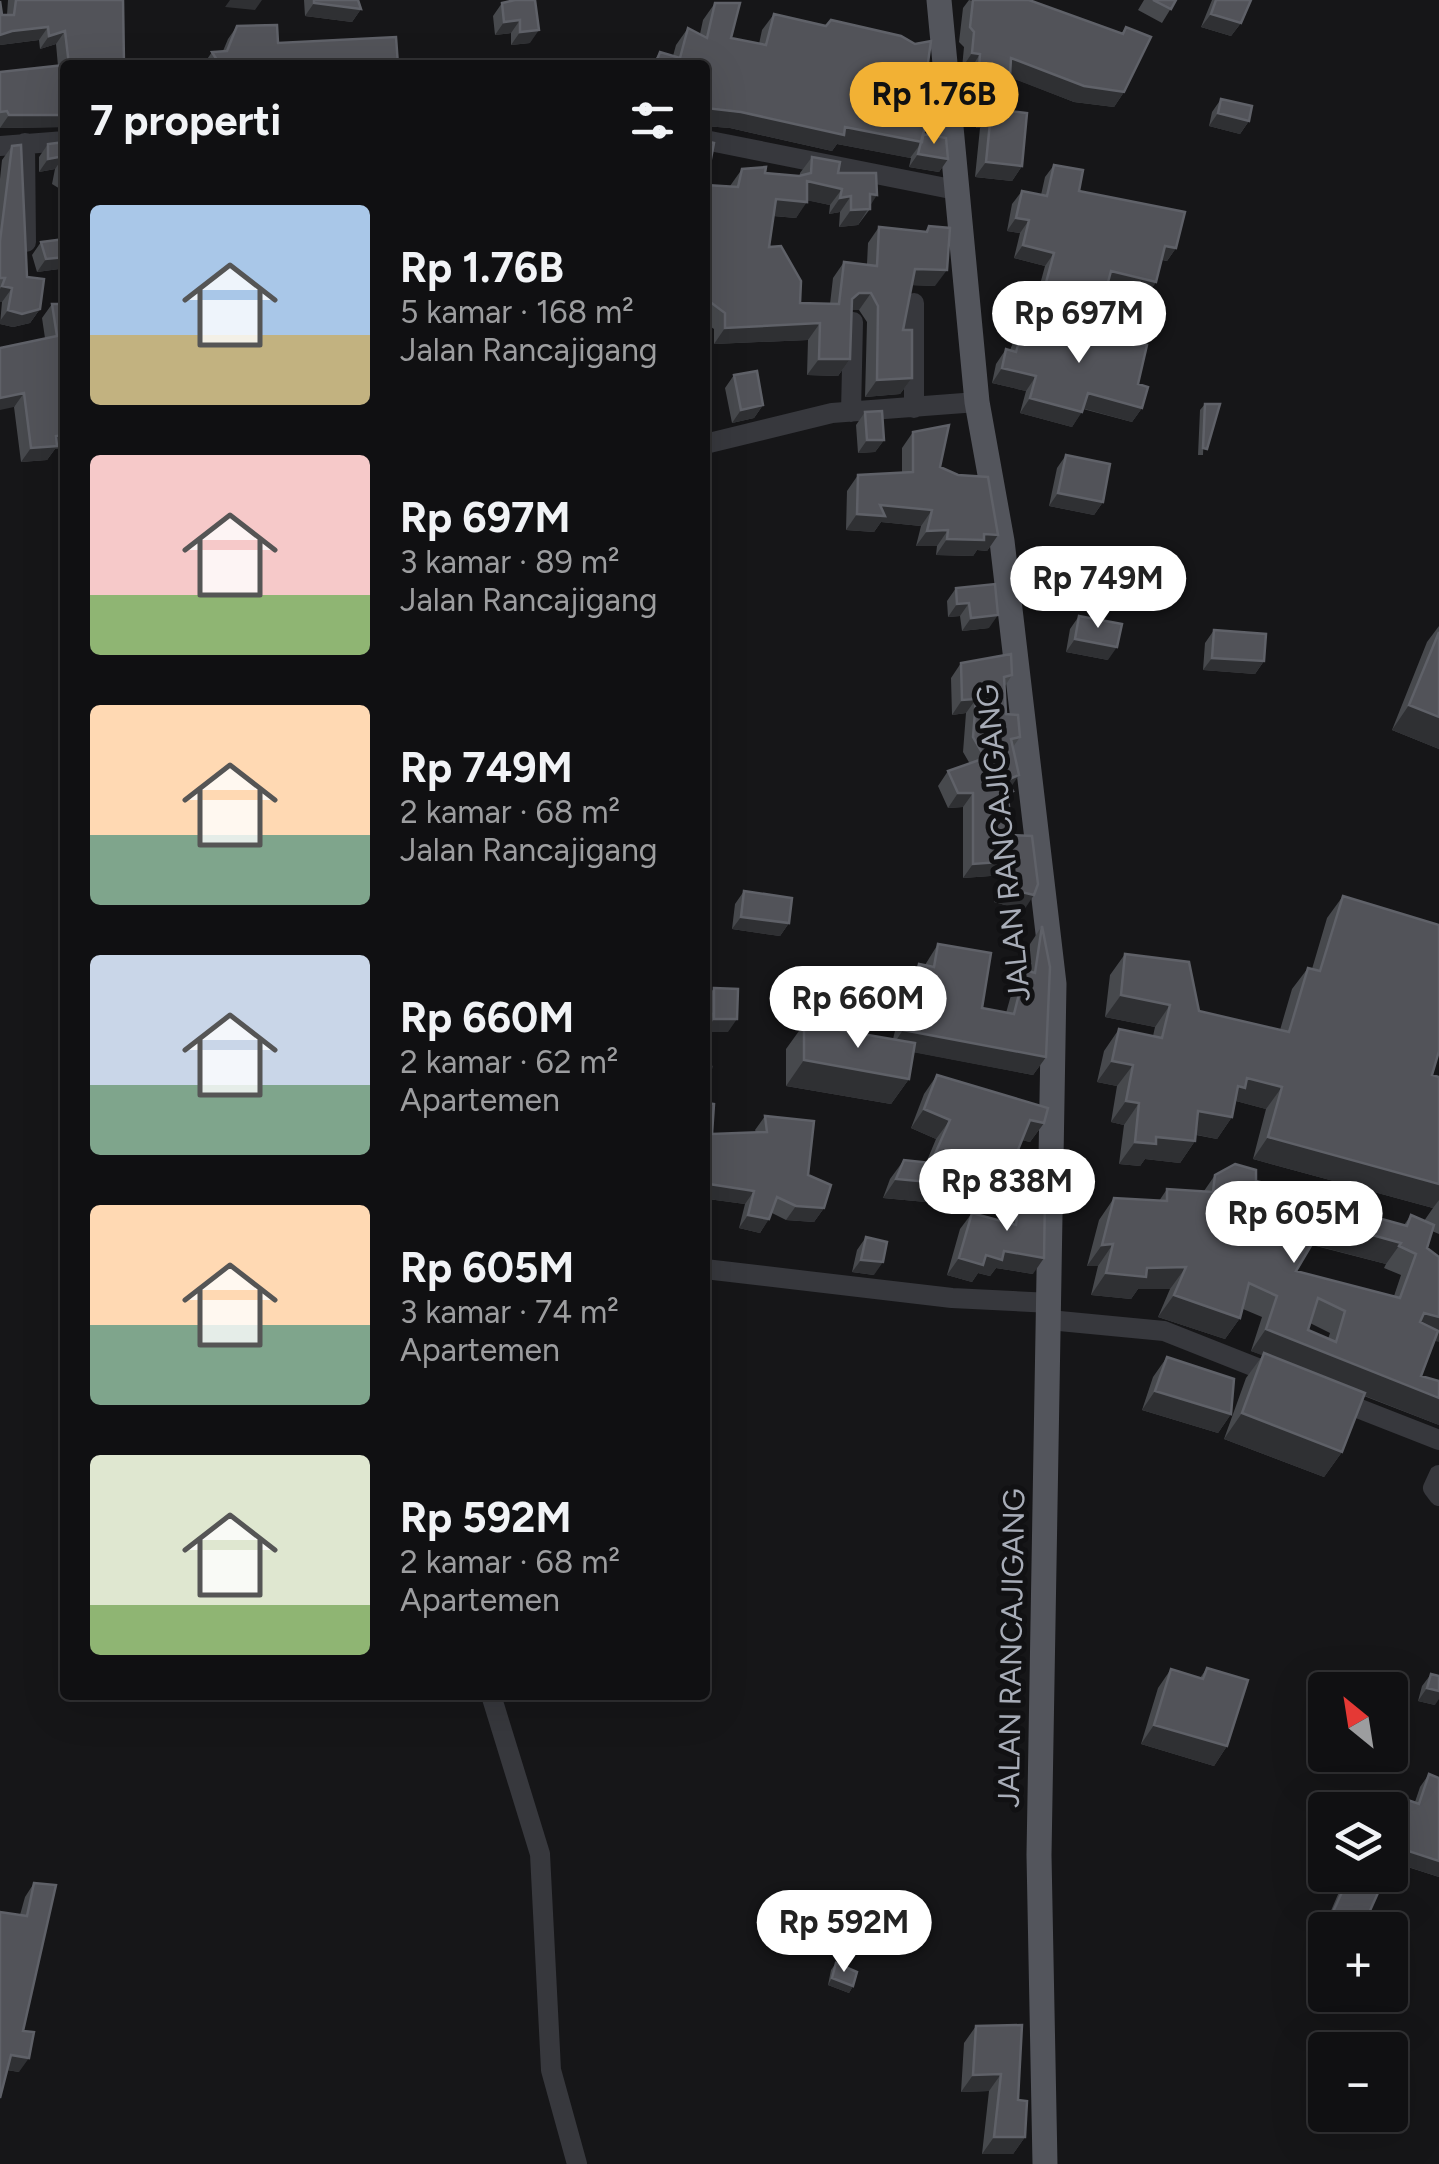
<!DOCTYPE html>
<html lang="id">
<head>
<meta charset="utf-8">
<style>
	body { margin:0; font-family:Figtree,sans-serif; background:#1e1e20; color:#f1f3f6; height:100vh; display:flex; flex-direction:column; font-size:38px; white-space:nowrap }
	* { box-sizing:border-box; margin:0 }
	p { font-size:32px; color:#9c9d9f }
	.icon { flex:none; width:55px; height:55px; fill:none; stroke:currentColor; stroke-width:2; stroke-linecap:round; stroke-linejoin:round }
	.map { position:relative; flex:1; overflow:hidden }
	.drawer { position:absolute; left:60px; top:60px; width:650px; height:1640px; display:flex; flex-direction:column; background:#101012; border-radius:10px; box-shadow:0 10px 40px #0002,0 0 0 2px #303032 }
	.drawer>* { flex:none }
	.needle { width:65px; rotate:330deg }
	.controls { position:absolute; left:1308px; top:1672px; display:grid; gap:20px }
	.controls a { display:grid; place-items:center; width:100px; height:100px; border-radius:10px; background:#101012; box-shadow:0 10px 40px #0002,0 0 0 2px #303032; font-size:50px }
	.price { position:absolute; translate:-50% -85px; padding:0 22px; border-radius:35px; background:#fff; color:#222; font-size:32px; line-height:65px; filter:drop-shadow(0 2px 5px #0008) }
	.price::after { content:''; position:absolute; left:50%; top:60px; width:30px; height:22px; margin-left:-15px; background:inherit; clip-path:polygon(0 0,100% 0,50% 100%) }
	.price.active { background:#f2b134; color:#111 }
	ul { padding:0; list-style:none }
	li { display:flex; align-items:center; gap:30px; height:250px; padding:0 30px }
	li span { display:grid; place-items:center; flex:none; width:280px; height:200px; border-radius:10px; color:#555 }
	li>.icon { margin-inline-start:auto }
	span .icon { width:120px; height:120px; fill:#fffc; stroke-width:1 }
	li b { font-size:42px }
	h2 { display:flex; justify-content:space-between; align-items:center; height:120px; padding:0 30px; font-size:42px }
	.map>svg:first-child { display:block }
</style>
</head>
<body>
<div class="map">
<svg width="1439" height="2164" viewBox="0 0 1439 2164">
	<rect width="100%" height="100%" fill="#161618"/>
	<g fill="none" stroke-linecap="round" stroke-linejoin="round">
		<path stroke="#37383d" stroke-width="20" d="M705,140L956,190
			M25,143L26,242
			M0,146L65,141
			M914,303V408
			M851,412L853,322
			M705,444L832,413L977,402
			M705,1269L952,1298L1051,1303
			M1049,1320L1164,1331L1278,1376
			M1337,1400L1439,1440
			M1439,1475L1433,1488L1439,1496
			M491,1695L540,1854L551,2070L577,2164"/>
		<path stroke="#53555c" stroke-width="25" d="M939,0L977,402L1002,541L1054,984L1039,1855L1045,2164"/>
	</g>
	<path fill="#47494d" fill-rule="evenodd" d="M8,0H123L124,65H65V127L0,128V72L58,66L56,44L40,49L39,40L0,45V1L2,15H7Z
		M304,0H358L361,9L352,22L305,16Z
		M515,0L530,43L511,45V33L495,35L493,16L502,3Z
		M969,0L1121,34L1126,27L1124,92L1114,107L1074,102L1010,77L1008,111L1022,166L1012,181L975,177L980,128H976L978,100L968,99L970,70L962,68L964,47L959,42L963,8Z
		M1144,0H1176L1162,23L1138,10Z
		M1212,0H1251L1241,23L1231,36L1201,27Z
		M715,3L731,38L759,44L762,30L774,14L925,84L946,104L934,120L926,119L923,134L948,159L939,172L909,167L911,158L837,144L832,151L730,128L705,126V65H651L660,52L673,56L676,45L688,28L700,34L703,20Z
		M237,26L278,43L398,65H203L212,52L223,51L228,39Z
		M1221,99L1249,121L1240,134L1209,126L1212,112Z
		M705,141L706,185L730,186L742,169L765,173L800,176V173L812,157L838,173L870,206V209L858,225L839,227L840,212L829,214L830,205L807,200L796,218L773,216L769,247L800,303L830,304L833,278L844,262L867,264L868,243L879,227L925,232L929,226L935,286L912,285L903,330L912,378L900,394L865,397L867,322L859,310H852L850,359L838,376L807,375L808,340L714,344V329L705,323Z
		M65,142V192L52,184L55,169L39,172V157L48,144Z
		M12,146L27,277L40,309L30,323L13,327L0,324L2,302H0V179L2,160Z
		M1054,165L1079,191L1176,248L1167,261L1162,260L1156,282L1147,295L1108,285L1093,318L1035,303L1045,266L1014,258L1020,233L1007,231L1012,204L1022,191L1041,195L1045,177Z
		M65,227V265H62L59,269L37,272L32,255L41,242L64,239Z
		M52,304H65V447L55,449L47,460L21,462L14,407L45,338L42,318Z
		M1038,322L1138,384L1142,408L1132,422L1083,409L1072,427L1020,413L1026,391L992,383L996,364L1006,349L1010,350L1013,343L1023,328L1032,331Z
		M734,375L763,405L754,418L732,423L725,388Z
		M1205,404L1203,455H1198L1200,410Z
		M865,412L884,440L875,452L858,453L856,425Z
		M913,432L940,467L998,535L987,551L977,550L973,556L936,555L937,546H916L921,526L881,522L874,532L846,530L847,491L858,475L902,473V448Z
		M1066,455L1103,502L1094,515L1049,506L1057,468Z
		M956,588L989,628L962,631L960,616L948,617L947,601Z
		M1079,616L1108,660L1066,652L1070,629Z
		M1439,626V749L1392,730L1427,642Z
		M1214,630L1264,661L1255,674L1203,670L1205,643Z
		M961,663L1012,675L1005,686L1006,714L1020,737L1013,747L1011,787L1008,798L1011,835L1024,910L994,902L1004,875L963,878V807L948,808L938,786L948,771L970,764L963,752L966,713L952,715L951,678Z
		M744,891L789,923L780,936L732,929L735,904Z
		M1343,896L1432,1075L1439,1077V1234L1432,1231L1427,1248L1435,1341L1421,1376L1439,1381V1425L1364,1396L1342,1452L1324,1477L1224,1439L1246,1378L1263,1355L1251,1351L1262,1317L1243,1309L1240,1318L1225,1339L1158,1317L1170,1289H1138L1131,1299L1091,1295L1098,1266H1087L1099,1220L1114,1198L1159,1201L1167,1189L1204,1191L1215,1175L1256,1181L1306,1194L1312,1184L1378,1218L1404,1225L1411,1215L1424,1221L1433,1208L1253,1159L1266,1109L1236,1101L1232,1117L1217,1139L1196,1135L1195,1141L1180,1163L1145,1159L1140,1166L1119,1164L1124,1125L1111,1122L1117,1086L1097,1082L1104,1051L1119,1029L1153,1036L1155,1027L1105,1017L1110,975L1125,954L1199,1011L1280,1030L1292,989L1308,968L1312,969L1327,918ZM1312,1245L1386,1264L1384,1268L1401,1275L1394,1296L1296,1271ZM1310,1323L1330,1333L1328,1339L1308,1330Z
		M1042,926L1046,1057L1033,1075L914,1052L909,1079L891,1104L786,1086V1049L804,1024L893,1039L907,982L919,964L925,965L938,944L982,1008L1006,1013L1013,988L1026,970L1030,944Z
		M714,988L728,1032H711L705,1046V1001Z
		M937,1075L1044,1123L1030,1142L1022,1140L1012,1165L1026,1191L1020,1199L1033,1274L996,1268L990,1276L978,1273L972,1282L947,1275L960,1229L972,1213L1007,1223V1216L1012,1210L883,1198L890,1179L904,1160L926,1163L936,1139L911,1128L924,1094Z
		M707,1103L712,1134L756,1132L755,1130L765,1116L808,1175L824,1208L814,1222L786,1220L772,1213L760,1233L739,1228L745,1204L708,1199Z
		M866,1237L874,1275L852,1272L857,1250Z
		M1167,1357L1231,1414L1218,1433L1142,1410L1153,1377Z
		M1207,1668L1227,1746L1214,1766L1141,1744L1158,1688L1171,1669L1200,1678Z
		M1431,1674L1435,1705L1418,1701L1422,1686Z
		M1429,1774L1439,1778V1877L1392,1862L1390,1865V1834L1399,1812L1408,1800L1415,1802L1420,1787Z
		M1359,1875H1386L1325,1930V1957L1307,1948L1319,1925L1328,1912L1330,1913L1339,1892L1348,1879L1356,1883Z
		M34,1883L23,2031L19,2072L7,2070L20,1915L25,1897Z
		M836,1963L853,1986L849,1993L828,1985L831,1970Z
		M976,2026L1018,2100L1025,2137L1013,2154H982L989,2091L961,2092L964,2043Z"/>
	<path fill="#2f3033" d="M230,0H262L255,10L225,7Z
		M314,3L361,9L352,22L305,16Z
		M1211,14L1241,23L1231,36L1201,27Z
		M520,20L511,33L495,35L504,22Z
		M48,27L39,40L0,45V35L12,31Z
		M539,30L530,43L511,45L520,32Z
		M65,31L56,44L40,49L49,36Z
		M972,53L980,54L970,70L962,68Z
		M1011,58L1124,92L1114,107L1074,102L1001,74Z
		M978,84L989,85L978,100L968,99Z
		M929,101L946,104L934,120L918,117Z
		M705,108L845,127L922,142L910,158L837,144L832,151L730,128L705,126Z
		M987,113H991L980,128H976Z
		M1218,113L1249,121L1240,134L1209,126Z
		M9,115H65V127L0,128Z
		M918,154L948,159L939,172L909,167Z
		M64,156L55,169L39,172L48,159Z
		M986,162L1022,166L1012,181L975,177Z
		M807,181L842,189L830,205L795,198Z
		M870,194L877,195L858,225L839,227L851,210Z
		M851,196L840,212L829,214L840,198Z
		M776,199L807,202L796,218L764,215Z
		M1016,218L1029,220L1020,233L1007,231Z
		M1023,245L1054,253L1045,266L1014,258Z
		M1165,246L1176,248L1167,261L1156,258Z
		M65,256V265H62L59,269L37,272L46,259Z
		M915,269L947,270L935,286L903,285Z
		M1111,271L1156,282L1147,295L1102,284Z
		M2,286L12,288L2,302H0V289Z
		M1044,290L1102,305L1093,318L1035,303Z
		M859,293H871L859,310H847L852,299Z
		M40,309L30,323L13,327L0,324V321L8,310Z
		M820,323L808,340L714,344L725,328Z
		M819,359H850L838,376L807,375Z
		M1002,368L1036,376L1026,391L992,383Z
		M912,378L900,394L865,397L877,380Z
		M24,393L14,407L0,410V398Z
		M1088,393L1142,408L1132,422L1078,407Z
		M1030,398L1082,412L1072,427L1020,413Z
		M763,405L754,418L732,423L741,410Z
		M65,435V447L55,449L47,460L21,462L31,448L56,436Z
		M867,440H884L875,452L858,453Z
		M1058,493L1103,502L1094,515L1049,506Z
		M880,505L932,510L921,526L881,522L874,532L846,530L857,514Z
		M948,530L937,546H916L927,531Z
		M984,534L998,535L987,551L977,550L973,556L936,555L947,539Z
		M969,603L960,616L948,617L957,604Z
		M998,615L989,628L962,631L971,618Z
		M1075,639L1117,647L1108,660L1066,652Z
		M1212,658L1264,661L1255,674L1203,670Z
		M976,699L966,713L952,715L962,700Z
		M1409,705L1439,717V749L1392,730Z
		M1019,775L1009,790L1007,780Z
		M958,793H973L963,807L948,808Z
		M1014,861L1004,875L963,878L973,864Z
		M1004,888L1034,895L1024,910L994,902Z
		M741,917L789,923L780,936L732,929Z
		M1121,995L1170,1005L1155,1027L1105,1017Z
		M714,1019H737L728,1032H705Z
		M903,1030L1046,1057L1033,1075L891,1048Z
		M804,1060L909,1079L891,1104L786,1086Z
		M1112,1061L1133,1065L1117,1086L1097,1082Z
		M1247,1078L1282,1087L1266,1109L1236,1101L1238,1086Z
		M1126,1101L1139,1103L1124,1125L1111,1122Z
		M924,1109L950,1120L936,1139L911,1128Z
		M1198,1111L1232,1117L1217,1139L1183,1132Z
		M1030,1120L1044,1123L1030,1142L1017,1139Z
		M1156,1137L1195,1141L1180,1163L1145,1159L1140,1166L1119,1164L1135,1142Z
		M1268,1137L1439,1184V1200L1433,1208L1253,1159Z
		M896,1179L1026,1191L1012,1210L883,1198Z
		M709,1184L754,1191L745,1204L708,1199L705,1203V1190Z
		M796,1206L824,1208L814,1222L786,1220Z
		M748,1215L769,1219L760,1233L739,1228Z
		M1325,1222L1401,1243L1386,1264L1310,1244Z
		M1113,1244L1098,1266H1087L1102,1245Z
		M1004,1251L1044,1258L1033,1274L996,1268L990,1276L978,1273L972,1282L947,1275L959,1258L986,1255Z
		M861,1260L883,1262L874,1275L852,1272Z
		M1186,1267L1170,1289H1138L1131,1299L1091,1295L1106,1273L1147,1268Z
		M1174,1295L1240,1318L1225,1339L1158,1317Z
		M1424,1313L1439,1317V1342L1409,1334Z
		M1266,1329L1439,1398V1425L1251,1351Z
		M1155,1391L1231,1414L1218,1433L1142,1410Z
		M1242,1413L1342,1452L1324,1477L1224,1439Z
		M1427,1688L1439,1691V1699L1435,1705L1418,1701Z
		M1154,1725L1227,1746L1214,1766L1141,1744Z
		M1390,1845L1439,1861V1877L1390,1861Z
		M1355,1921L1364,1924L1360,1930H1349Z
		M832,1978L853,1986L849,1993L828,1985Z
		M11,2055L29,2058L19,2072L1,2069Z
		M1001,2074L989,2091L961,2092L973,2075Z
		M994,2137H1025L1013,2154H982Z"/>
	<path fill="#525359" stroke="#5f6168" stroke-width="2.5" fill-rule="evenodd" d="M16,0H123L124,65H69L65,31L49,36L48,27L12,31L0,35V1L2,15H14Z
		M314,0H358L361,9L314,3Z
		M515,0H535L539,30L520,32V20L504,22L502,3Z
		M973,0H1029L1123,34L1126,27L1151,37L1124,92L1084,86L1011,58L1008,111L1027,113L1022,166L986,162L991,113H987L989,85L978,84L980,54L972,53L974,32L970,27Z
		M1153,0H1176L1171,9Z
		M1216,0H1251L1241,23L1211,14Z
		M715,3H740L731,38L766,45L774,14L826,26L831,20L901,36L915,44L931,41L925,84L944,88L946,104L929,101L922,142L845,127L844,135L741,112L705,108V65H655L660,52L680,58L688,28L707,38Z
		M277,25L278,43L396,37L398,65H220L212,52L227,51L237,26Z
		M65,65V115H9L7,111L0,112V72Z
		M1221,99L1252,106L1249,121L1218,113Z
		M923,134L946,138L948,159L918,154Z
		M705,141L714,143L706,185L738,187L742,169L766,167L765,173L799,176L811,173L812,157L840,162L838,173H876L877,195L870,194V209L851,210V196L840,198L842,189L807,181V202L776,199L769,247L781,246L801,281L800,303L839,304L844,262L877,266L879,227L927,232L929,226L950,228L947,270L915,269L903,330H912V378L877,380L878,306L871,293H859L852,299L850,359H819L820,323L725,328V313L705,298Z
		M65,142V173L61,171L64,156L48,159V144Z
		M21,145L27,277L44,279L40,309L22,314L8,310L12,288L2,286L5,278H0V241L12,146Z
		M1054,165L1083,170L1079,191L1185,212L1176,248L1165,246L1156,282L1111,271L1102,305L1044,290L1054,253L1023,245L1029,220L1016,218L1022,191L1047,196Z
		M65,239V257L46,259L41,242Z
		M52,304H65V435L56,436L57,446L31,448L24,393L0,398V348L57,336Z
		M1038,322L1147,345L1138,384L1148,387L1142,408L1088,393L1082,412L1030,398L1036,376L1002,368L1006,349L1016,352L1023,328L1035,332Z
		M757,371L763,405L741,410L734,375Z
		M1205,404H1220L1207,449L1203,448Z
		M882,411L884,440H867L865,412Z
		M949,425L940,467L958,475L988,477L998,535L984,534V540L947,539L948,530L927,531L932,510L880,505L885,516L857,514L858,475L913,472V432Z
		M1066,455L1110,464L1103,502L1058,493Z
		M995,584L998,615L971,618L969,603L957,604L956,588Z
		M1079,616L1122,624L1117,647L1075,639Z
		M1214,630L1266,634L1264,661L1212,658Z
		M1439,632V717L1409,705Z
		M1011,654L1012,675L1004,677L1006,714L1018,715L1020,737L1011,739L1019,775L1007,780L1013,791L1008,793L1011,835L1032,836L1038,884L1034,895L1004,888L1014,861L973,864V793H958L948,771L985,758L973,737L976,699L962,700L961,663Z
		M744,891L792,898L789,923L741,917Z
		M1343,896L1439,925V1051L1432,1075L1439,1077V1184L1268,1137L1282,1087L1247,1078L1245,1088L1238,1086L1232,1117L1198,1111L1195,1141L1156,1137V1144L1135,1142L1139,1103L1126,1101L1133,1065L1112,1061L1119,1029L1162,1038L1170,1005L1121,995L1125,954L1189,962L1199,1011L1289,1032L1308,968L1320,971Z
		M1042,926L1050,967L1046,1057L903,1030L919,964L934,967L938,944L991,953L982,1008L1014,1014L1025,970L1035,973Z
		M714,988L738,989L737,1019H714Z
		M705,1014H711L710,1039L705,1038Z
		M804,1024L915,1043L909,1079L804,1060Z
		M705,1067H711L707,1103L714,1104L712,1134L767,1132L765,1116L814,1121L808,1175L831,1185L824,1208L796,1206L777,1197L769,1219L748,1215L754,1191L709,1184V1198H705Z
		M937,1075L1048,1108L1044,1123L1030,1120L1012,1165L1031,1175L1026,1191L896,1179L904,1160L931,1163L950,1120L924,1109Z
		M1235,1164L1256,1170V1181L1307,1194L1312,1184L1380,1208L1378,1218L1407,1226L1411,1215L1434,1225L1427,1248L1439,1257V1317L1424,1313L1420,1322L1438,1331L1421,1376L1439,1381V1398L1266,1329L1277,1296L1249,1283L1240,1318L1174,1295L1186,1267L1147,1268L1146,1277L1106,1273L1113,1244L1102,1245L1114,1198L1167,1201V1189L1213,1192L1215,1175ZM1325,1222L1401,1243L1399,1246L1416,1254L1400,1298L1296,1271ZM1318,1298L1345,1311L1336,1342L1308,1330Z
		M1045,1197L1044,1258L1004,1251L1002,1260L986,1255L983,1265L959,1258L972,1213L1016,1225L1019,1199Z
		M866,1237L887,1242L883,1262L861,1260Z
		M1264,1353L1365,1393L1342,1452L1242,1413Z
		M1167,1357L1234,1379L1231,1414L1155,1391Z
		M1207,1668L1248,1680L1227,1746L1154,1725L1171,1669L1203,1679Z
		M1431,1674L1439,1676V1691L1427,1688Z
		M1429,1774L1439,1778V1861L1390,1845L1408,1800L1419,1804Z
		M1390,1846L1397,1849L1390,1865Z
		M1363,1875H1386L1364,1924L1355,1921L1350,1930H1325V1939L1316,1935L1328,1912L1332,1914L1348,1879L1359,1884Z
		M34,1883L56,1885L23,2031L34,2032L29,2058L11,2055L0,2098V1912L27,1916Z
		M836,1963L857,1972L853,1986L832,1978Z
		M1022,2025L1018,2100L1027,2101L1025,2137H994L1001,2074L973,2075L976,2026Z"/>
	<g text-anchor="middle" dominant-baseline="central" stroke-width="10" stroke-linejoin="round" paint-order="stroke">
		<g font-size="30" fill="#a8adb8" stroke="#111113">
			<text transform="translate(1003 843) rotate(-96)">JALAN RANCAJIGANG</text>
			<text transform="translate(1011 1648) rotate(-89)">JALAN RANCAJIGANG</text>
		</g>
	</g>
</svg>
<div class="controls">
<a><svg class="needle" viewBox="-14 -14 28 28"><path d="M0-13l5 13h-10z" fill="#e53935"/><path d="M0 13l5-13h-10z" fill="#9c9d9f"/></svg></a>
<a><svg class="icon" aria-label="layers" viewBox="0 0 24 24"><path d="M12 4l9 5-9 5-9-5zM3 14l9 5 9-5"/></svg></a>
<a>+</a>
<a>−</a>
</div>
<b class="price active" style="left:934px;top:147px">Rp 1.76B</b>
<b class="price" style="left:1079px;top:366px">Rp 697M</b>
<b class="price" style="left:1098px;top:631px">Rp 749M</b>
<b class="price" style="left:858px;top:1051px">Rp 660M</b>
<b class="price" style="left:1007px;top:1234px">Rp 838M</b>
<b class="price" style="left:1294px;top:1266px">Rp 605M</b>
<b class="price" style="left:844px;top:1975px">Rp 592M</b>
<section class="drawer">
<h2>7 properti<svg class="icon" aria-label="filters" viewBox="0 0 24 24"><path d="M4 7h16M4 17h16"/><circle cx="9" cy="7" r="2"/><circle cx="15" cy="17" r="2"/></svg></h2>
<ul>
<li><span style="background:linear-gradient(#a9c7e8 65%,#c2b280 0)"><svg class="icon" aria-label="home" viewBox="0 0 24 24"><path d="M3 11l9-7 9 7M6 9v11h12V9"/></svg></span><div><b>Rp 1.76B</b><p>5 kamar · 168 m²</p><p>Jalan Rancajigang</p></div></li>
<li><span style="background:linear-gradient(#f6c9c9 70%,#8fb573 0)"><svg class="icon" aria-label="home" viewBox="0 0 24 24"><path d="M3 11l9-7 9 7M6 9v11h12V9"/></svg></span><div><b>Rp 697M</b><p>3 kamar · 89 m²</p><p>Jalan Rancajigang</p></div></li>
<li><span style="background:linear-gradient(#ffd9b3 65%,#7fa58c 0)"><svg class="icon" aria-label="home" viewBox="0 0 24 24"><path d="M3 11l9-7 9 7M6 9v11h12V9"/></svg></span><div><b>Rp 749M</b><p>2 kamar · 68 m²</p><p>Jalan Rancajigang</p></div></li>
<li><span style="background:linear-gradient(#c9d6e8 65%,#7fa58c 0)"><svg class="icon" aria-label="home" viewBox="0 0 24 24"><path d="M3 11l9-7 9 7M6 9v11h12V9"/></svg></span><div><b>Rp 660M</b><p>2 kamar · 62 m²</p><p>Apartemen</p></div></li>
<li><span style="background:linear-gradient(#ffd9b3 60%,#7fa58c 0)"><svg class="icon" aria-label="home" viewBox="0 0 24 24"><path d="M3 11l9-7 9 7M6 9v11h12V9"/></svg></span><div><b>Rp 605M</b><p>3 kamar · 74 m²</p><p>Apartemen</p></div></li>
<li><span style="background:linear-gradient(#dfe7d0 75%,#8fb573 0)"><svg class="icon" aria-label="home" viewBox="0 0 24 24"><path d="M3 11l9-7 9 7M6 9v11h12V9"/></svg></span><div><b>Rp 592M</b><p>2 kamar · 68 m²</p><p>Apartemen</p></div></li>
</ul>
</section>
</div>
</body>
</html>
